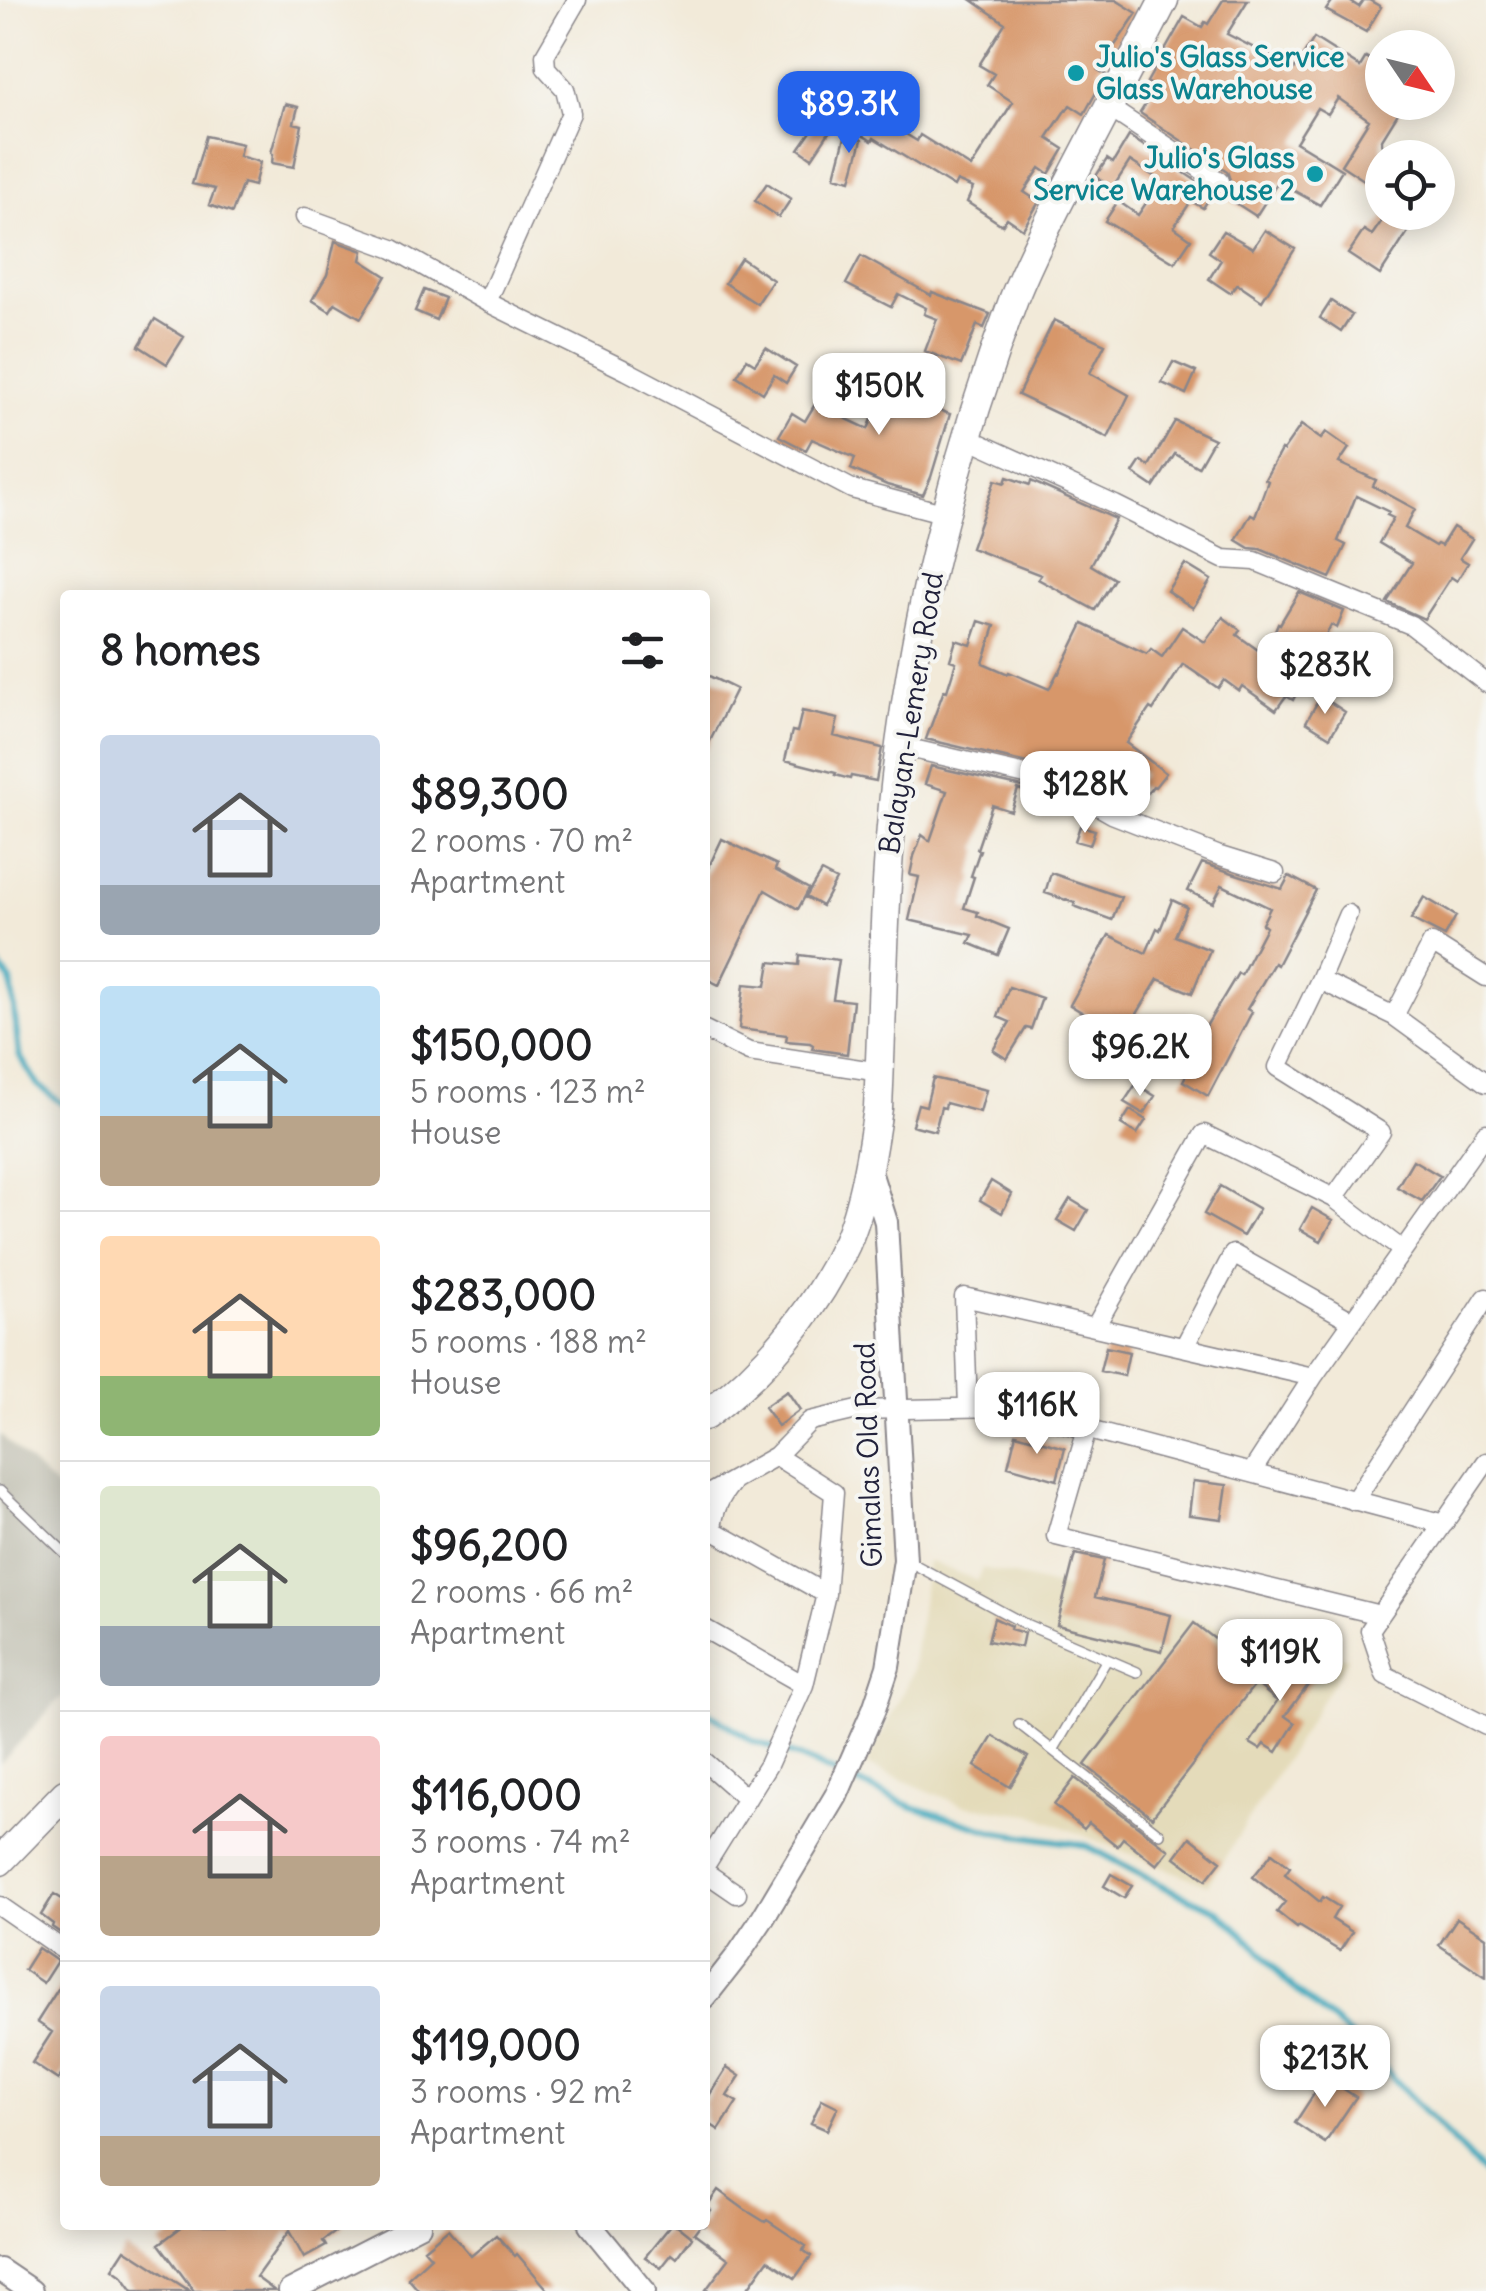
<!DOCTYPE html>
<html lang="en">
<head>
<meta charset="utf-8">
<style>
	body { margin:0; font-family:Delius,sans-serif; background:#f2f2f2; color:#202124; height:100vh; display:flex; flex-direction:column; font-size:38px; white-space:nowrap }
	* { box-sizing:border-box; margin:0 }
	p { font-size:32px; color:#757577 }
	.icon { flex:none; width:55px; height:55px; fill:none; stroke:currentColor; stroke-width:2; stroke-linecap:round; stroke-linejoin:round }
	.map { position:relative; flex:1; overflow:hidden }
	.panel { position:absolute; left:60px; top:590px; width:650px; height:1640px; display:flex; flex-direction:column; background:#fff; border-radius:10px; box-shadow:0 5px 25px #0003 }
	.panel>* { flex:none }
	.needle { width:65px; rotate:125deg }
	.tools { position:absolute; left:1365px; top:30px; display:grid; gap:20px }
	.tools a { display:grid; place-items:center; width:90px; height:90px; border-radius:50%; background:#fff; box-shadow:0 5px 25px #0003; font-size:50px }
	.price { position:absolute; translate:-50% -85px; padding:0 22px; border-radius:20px; background:#fff; color:#222; font-size:32px; line-height:65px; filter:drop-shadow(0 2px 5px #0008) }
	.price::after { content:''; position:absolute; left:50%; top:60px; width:30px; height:22px; margin-left:-15px; background:inherit; clip-path:polygon(0 0,100% 0,50% 100%) }
	.price.active { background:#2563eb; color:#fff }
	ul { padding:0; list-style:none }
	li { display:flex; align-items:center; gap:30px; height:250px; padding:0 40px }
	li+li { border-top:2px solid #e0e0e0 }
	li span { display:grid; place-items:center; flex:none; width:280px; height:200px; border-radius:10px; color:#555 }
	li>.icon { margin-inline-start:auto }
	span .icon { width:120px; height:120px; fill:#fffc; stroke-width:1 }
	li b { font-size:42px }
	h2 { display:flex; justify-content:space-between; align-items:center; height:120px; padding:0 40px; font-size:42px }
	.map>svg:first-child { display:block }
</style>
</head>
<body>
<div class="map">
<svg width="1486" height="2291" viewBox="0 0 1486 2291">
	<rect width="100%" height="100%" fill="#f6f6f2"/>
	<filter id="ink" filterUnits="userSpaceOnUse"><feTurbulence type="fractalNoise" baseFrequency=".01" numOctaves="2"/><feDisplacementMap in="SourceGraphic" scale="20" xChannelSelector="R" yChannelSelector="G"/><feConvolveMatrix kernelMatrix="1 2 1 2 8 2 1 2 1" color-interpolation-filters="sRGB"/></filter>
	<filter id="wash" filterUnits="userSpaceOnUse"><feTurbulence type="fractalNoise" baseFrequency=".0048" numOctaves="4" result="noise"/><feDisplacementMap in="SourceGraphic" scale="40" xChannelSelector="R" yChannelSelector="G"/><feGaussianBlur stdDeviation="2.25" result="paint"/><feColorMatrix in="noise" values="0 0 0 0 0 0 0 0 0 0 0 0 0 0 0 0 0 1.4 0 .05"/><feComposite in="paint" operator="in"/></filter>
	<g filter="url(#wash)">
		<rect width="100%" height="100%" fill="#f2ead9"/>
		<path fill="#e4dbba" d="M928,1561L978,1581L982,1568L1348,1658L1208,1885L1031,1814L962,1805L867,1765L912,1673Z"/>
		<path fill="#c6c5b8" d="M0,1434L65,1496V1697L58,1700L0,1764Z"/>
		<g fill="none" stroke-linecap="round" stroke-linejoin="round">
			<path stroke="#3da9bd" stroke-width="6" d="M0,967L11,981L19,1055L38,1085L65,1106
				M705,1710L753,1741L797,1756L913,1807L996,1832L1085,1845L1175,1892L1217,1910L1256,1946L1285,1981L1364,2047L1486,2176"/>
		</g>
		<g id="blocks">
			<path fill="#d7976a" d="M972,0H1116L1137,13L1098,70L1106,75L1084,114L1070,105L1067,110L1066,109L1047,138L1064,149L1049,174L1040,168L1024,192L1039,202L1023,229L1007,218L1002,225L967,202L973,188L957,181L954,187L874,138L872,141L859,133L871,113L917,141L920,135L971,167L1013,102L987,85L994,74L979,65L1005,23Z
				M1223,0H1248L1227,34L1295,69L1314,38L1360,67L1366,57L1382,67V102H1405L1382,139V192L1341,165L1369,120L1338,98L1328,114L1317,108L1296,142L1342,170L1320,205L1278,182L1256,216L1220,193L1229,189L1231,183L1227,171L1140,113L1156,88L1147,82L1184,17L1202,27L1205,22L1208,24Z
				M1333,0H1348L1359,7L1364,0H1369L1381,7L1366,32L1326,10Z
				M824,88L838,97L827,113L813,103Z
				M285,104L298,107L294,123L302,125L294,167L272,163L273,154L271,153Z
				M824,113L836,122L812,158L799,149Z
				M847,129L862,140L851,180L835,176Z
				M206,136L242,144L239,156L260,162L254,186L243,183L232,213L209,205L215,189L192,184Z
				M1129,136L1213,192L1203,208L1191,201L1174,227L1191,239L1175,263L1105,221L1118,201L1138,215L1161,181L1130,161L1112,189L1096,176L1107,159L1113,163Z
				M767,183L791,199L779,217L755,201Z
				M1388,212H1421L1380,275L1348,254L1364,230L1372,235Z
				M1265,230L1295,249L1262,301L1237,284L1230,293L1209,279L1221,260L1209,252L1223,231L1253,248Z
				M335,241L363,251L361,260L386,276L361,318L335,303L330,311L312,300L327,275Z
				M861,256L931,295L932,292L990,314L984,328L977,325L961,365L925,351L937,319L924,314L926,308L898,294L891,307L846,284Z
				M741,258L773,280L757,304L725,283Z
				M424,290L445,298L436,320L415,311Z
				M1331,301L1352,315L1341,332L1320,318Z
				M155,319L184,337L167,364L139,346Z
				M1054,320L1105,344L1090,373L1129,395L1108,438L1018,395Z
				M766,348L796,367L786,383L774,375L763,393L737,376L747,359L755,364Z
				M1173,362L1196,372L1186,394L1162,383Z
				M889,381L913,390L909,400L950,414L931,477L923,495L887,485L851,469L855,458L812,439L806,450L779,436L792,413L805,421L821,394L843,407L838,415L868,429L873,417L875,418Z
				M1175,421L1214,439L1198,467L1175,454L1154,487L1133,473L1141,461L1149,466Z
				M1301,425L1321,439L1326,432L1349,448L1339,463L1376,480L1373,486L1415,509L1405,528L1435,546L1437,544L1441,546L1453,527L1472,539L1460,558L1468,563L1457,581L1451,577L1424,619L1387,602L1412,563L1379,543L1393,518L1387,515L1389,512L1356,496L1338,541L1346,545L1330,578L1260,549L1249,548L1236,540L1251,514L1255,516L1268,481L1265,479L1281,450L1283,451Z
				M1007,477L1030,485L1031,481L1116,519L1091,565L1114,579L1095,610L1038,579L1041,575L971,548L995,480L1005,483Z
				M1185,564L1211,580L1193,608L1167,591Z
				M1299,592L1344,611L1337,628L1331,625L1293,700L1286,696L1276,710L1242,686L1239,691L1224,680L1218,688L1183,664L1153,710L1150,708L1126,743L1166,773L1155,787L1153,786L1148,793L1136,784L1143,774L1116,754L1104,777L1068,758L1061,771L926,739L944,690L947,691L956,662L950,660L956,640L971,645L979,621L995,626L983,663L1008,674L1009,672L1049,689L1058,672L1059,673L1083,624L1147,654L1151,649L1162,657L1182,627L1205,642L1223,617L1240,630L1237,635L1265,655L1278,623L1280,624Z
				M1357,639L1373,649L1360,669L1344,659Z
				M705,674L736,689L705,751Z
				M1321,696L1345,712L1330,737L1306,722Z
				M802,711L838,719L834,736L882,748L876,781L851,776L850,779L835,775L836,773L785,760L792,731L797,732Z
				M931,766L1036,790L1035,795L1018,789L1011,811L992,805L977,849L980,850L971,876L974,877L964,908L978,912L977,916L1009,929L998,955L969,943L973,935L909,920L919,877L910,875L914,856L922,835L930,841L947,791L925,784Z
				M1080,826L1095,830L1090,845L1075,841Z
				M722,839L777,865L775,870L809,889L798,909L765,890L719,985L705,978V875Z
				M1202,863L1282,889L1289,876L1316,890L1277,965L1274,963L1247,1009L1252,1012L1208,1096L1183,1081L1207,1036L1202,1033L1238,973L1241,975L1266,927L1262,924L1270,908L1222,885L1213,903L1188,891Z
				M821,872L836,880L822,906L806,897Z
				M1051,873L1121,897L1112,920L1074,906L1075,903L1045,893Z
				M1424,897L1456,916L1445,936L1411,919Z
				M1172,900L1187,907L1175,936L1210,950L1192,993L1158,979L1123,1037L1070,1005L1109,935L1146,953L1157,928L1160,930Z
				M800,955L839,960L833,999L853,1001L847,1054L812,1049L813,1045L810,1043L786,1041L787,1035L739,1029L744,984L766,986L770,962L799,965Z
				M1009,987L1042,998L1031,1029L1026,1028L1007,1059L993,1050L1010,1022L998,1017Z
				M933,1078L986,1090L980,1112L946,1103L945,1108L941,1107L935,1131L912,1125L918,1104L926,1106Z
				M1136,1084L1155,1096L1144,1114L1124,1102Z
				M1130,1110L1146,1120L1137,1134L1121,1124Z
				M1413,1160L1440,1176L1422,1201L1397,1187Z
				M991,1181L1012,1194L1002,1213L980,1200Z
				M1220,1186L1259,1209L1243,1236L1204,1214Z
				M1070,1199L1088,1210L1076,1231L1057,1220Z
				M1312,1208L1333,1220L1321,1241L1300,1229Z
				M1106,1347L1129,1352L1124,1376L1100,1371Z
				M787,1391L800,1410L778,1426L764,1407Z
				M1016,1434L1065,1448L1057,1480L1008,1466Z
				M1193,1481L1227,1485L1222,1519L1189,1515Z
				M1075,1554L1104,1560L1095,1597L1171,1615L1162,1651L1057,1625Z
				M994,1618L1011,1626L1010,1629L1024,1633L1021,1647L988,1641Z
				M1194,1623L1262,1675L1152,1817L1085,1765Z
				M1282,1657L1312,1680L1285,1716L1295,1723L1277,1752L1264,1744L1260,1749L1250,1743L1277,1701L1259,1686Z
				M993,1736L1028,1757L1010,1787L975,1766Z
				M1075,1778L1169,1850L1157,1865L1123,1838L1117,1846L1089,1823L1084,1829L1054,1805Z
				M1190,1837L1221,1861L1206,1880L1175,1857Z
				M1272,1853L1290,1867L1285,1874L1320,1902L1323,1897L1339,1907L1332,1919L1352,1932L1340,1951L1299,1926L1297,1928L1277,1912L1285,1902L1253,1877Z
				M1111,1874L1132,1886L1124,1898L1104,1886Z
				M54,1894L65,1901V1936L52,1927L53,1924L41,1915Z
				M1457,1918L1486,1937V1977L1439,1945Z
				M38,1948L57,1961L43,1983L24,1970Z
				M65,1978V2070L58,2080L32,2063L52,2032L37,2022Z
				M727,2067L740,2076L727,2096L737,2102L719,2130L705,2121V2102Z
				M1325,2077L1356,2097L1325,2143L1295,2123Z
				M822,2099L838,2107L827,2130L811,2123Z
				M718,2190L744,2209L765,2222L767,2220L806,2246L803,2250L811,2256L795,2278L768,2260L746,2291H705L729,2259L694,2233L700,2225H705V2218L711,2210L707,2206Z
				M184,2225H345L323,2241L326,2246L304,2258L289,2231L256,2277L275,2291H194L159,2244Z
				M671,2225H677L692,2237L677,2258L672,2254L661,2268L645,2257Z
				M448,2229L471,2256L496,2235L515,2256L517,2254L549,2291H419L408,2278L431,2257L424,2249Z
				M125,2249L190,2291H133L122,2276L112,2269Z"/>
		</g>
	</g>
	<g filter="url(#ink)">
		<use href="#blocks" fill-opacity="0" stroke="#8a868a" stroke-width="2.5"/>
		<g fill="none" stroke-linecap="round" stroke-linejoin="round">
			<g stroke="#8a868a" stroke-width="12">
				<path id="service" d="M0,1491L65,1553
					M908,1561L1023,1623L1137,1672
					M1019,1724L1160,1834
					M1054,1749L1106,1661"/>
			</g>
			<g stroke="#8a868a" stroke-width="21">
				<path id="minor" d="M1108,107L1219,181
					M305,217L393,249L487,302L627,371L852,489L946,514
					M487,302L571,113L565,89L546,68L545,55L577,0
					M968,438L1115,505L1223,559L1255,561L1411,625L1486,683
					M900,746L1056,782L1112,814L1217,855L1275,873
					M1320,980L1394,1016L1486,1083
					M1394,1016L1432,943L1486,977
					M705,1030L749,1052L880,1072
					M1334,1198L1381,1132L1278,1067L1320,980L1348,914
					M1095,1327L1204,1134L1334,1198L1402,1250
					M1184,1347L1233,1254L1352,1321
					M968,1407L964,1297L1313,1377
					M1087,1429L1056,1536L1380,1615
					M1486,1462L1370,1630L1385,1675L1486,1726
					M1251,1473L1313,1377L1486,1133
					M705,1496L776,1456L810,1421L857,1410L1002,1407L1444,1524
					M1354,1501L1486,1298
					M705,1526L826,1594
					M712,1529C714,1510 719,1499 731,1484
					M705,1629L804,1685
					M705,1762L747,1799
					M705,1866L768,1765L804,1685L826,1594L834,1493L776,1456
					M705,1872L737,1894
					M0,1906L65,1951"/>
			</g>
			<g stroke="#8a868a" stroke-width="26">
				<path id="tertiary" d="M705,1997L738,1955L763,1918L836,1796L874,1709L888,1667L905,1560L886,1222L868,1165
					M590,2225L644,2291
					M0,2270L31,2291
					M290,2291L419,2225"/>
			</g>
			<g stroke="#8a868a" stroke-width="31">
				<path id="primary" d="M705,1416C765,1370 814,1313 846,1244C863,1206 872,1149 878,1108C883,1007 883,906 893,805C910,633 953,460 1014,298C1031,256 1052,215 1073,175C1103,117 1134,59 1164,0
					M0,1861L65,1794"/>
			</g>
			<use href="#service" stroke="#fff" stroke-width="9"/>
			<use href="#minor" stroke="#fff" stroke-width="18"/>
			<use href="#tertiary" stroke="#fff" stroke-width="22"/>
			<use href="#primary" stroke="#fff" stroke-width="28"/>
		</g>
	</g>
	<g fill="#0f9aa8" stroke="#f6f6f2" stroke-width="4">
		<circle cx="1076" cy="73" r="10"/>
		<circle cx="1315" cy="174" r="10"/>
	</g>
	<g text-anchor="middle" dominant-baseline="central" stroke-width="8" stroke-linejoin="round" paint-order="stroke">
		<g font-size="28" font-weight="bold" fill="#0d838f" stroke="#f6f6f2" text-anchor="start">
			<text x="1096" y="57">Julio's Glass Service<tspan x="1096" dy="32">Glass Warehouse</tspan></text>
			<text x="1295" y="158" text-anchor="end">Julio's Glass<tspan x="1295" dy="32">Service Warehouse 2</tspan></text>
		</g>
		<g font-size="28" fill="#22223b" stroke="#f6f6f2">
			<text transform="translate(911 713) rotate(-81)">Balayan-Lemery Road</text>
			<text transform="translate(868 1455) rotate(-92)">Gimalas Old Road</text>
		</g>
	</g>
</svg>
<div class="tools">
<a><svg class="needle" viewBox="-14 -14 28 28"><path d="M0-13l5 13h-10z" fill="#e53935"/><path d="M0 13l5-13h-10z" fill="#757577"/></svg></a>
<a><svg class="icon" aria-label="locate" viewBox="0 0 24 24"><circle cx="12" cy="12" r="6"/><path d="M12 2v4M12 18v4M2 12h4M18 12h4"/></svg></a>
</div>
<b class="price active" style="left:849px;top:156px">$89.3K</b>
<b class="price" style="left:879px;top:438px">$150K</b>
<b class="price" style="left:1325px;top:717px">$283K</b>
<b class="price" style="left:1085px;top:836px">$128K</b>
<b class="price" style="left:1140px;top:1099px">$96.2K</b>
<b class="price" style="left:1037px;top:1457px">$116K</b>
<b class="price" style="left:1280px;top:1704px">$119K</b>
<b class="price" style="left:1325px;top:2110px">$213K</b>
<section class="panel">
<h2>8 homes<svg class="icon" aria-label="filters" viewBox="0 0 24 24"><path d="M4 7h16M4 17h16"/><circle cx="9" cy="7" r="2"/><circle cx="15" cy="17" r="2"/></svg></h2>
<ul>
<li><span style="background:linear-gradient(#c9d6e8 75%,#9aa5b1 0)"><svg class="icon" aria-label="home" viewBox="0 0 24 24"><path d="M3 11l9-7 9 7M6 9v11h12V9"/></svg></span><div><b>$89,300</b><p>2 rooms · 70 m²</p><p>Apartment</p></div></li>
<li><span style="background:linear-gradient(#bfe0f5 65%,#b9a48a 0)"><svg class="icon" aria-label="home" viewBox="0 0 24 24"><path d="M3 11l9-7 9 7M6 9v11h12V9"/></svg></span><div><b>$150,000</b><p>5 rooms · 123 m²</p><p>House</p></div></li>
<li><span style="background:linear-gradient(#ffd9b3 70%,#8fb573 0)"><svg class="icon" aria-label="home" viewBox="0 0 24 24"><path d="M3 11l9-7 9 7M6 9v11h12V9"/></svg></span><div><b>$283,000</b><p>5 rooms · 188 m²</p><p>House</p></div></li>
<li><span style="background:linear-gradient(#dfe7d0 70%,#9aa5b1 0)"><svg class="icon" aria-label="home" viewBox="0 0 24 24"><path d="M3 11l9-7 9 7M6 9v11h12V9"/></svg></span><div><b>$96,200</b><p>2 rooms · 66 m²</p><p>Apartment</p></div></li>
<li><span style="background:linear-gradient(#f6c9c9 60%,#b9a48a 0)"><svg class="icon" aria-label="home" viewBox="0 0 24 24"><path d="M3 11l9-7 9 7M6 9v11h12V9"/></svg></span><div><b>$116,000</b><p>3 rooms · 74 m²</p><p>Apartment</p></div></li>
<li><span style="background:linear-gradient(#c9d6e8 75%,#b9a48a 0)"><svg class="icon" aria-label="home" viewBox="0 0 24 24"><path d="M3 11l9-7 9 7M6 9v11h12V9"/></svg></span><div><b>$119,000</b><p>3 rooms · 92 m²</p><p>Apartment</p></div></li>
</ul>
</section>
</div>
</body>
</html>
